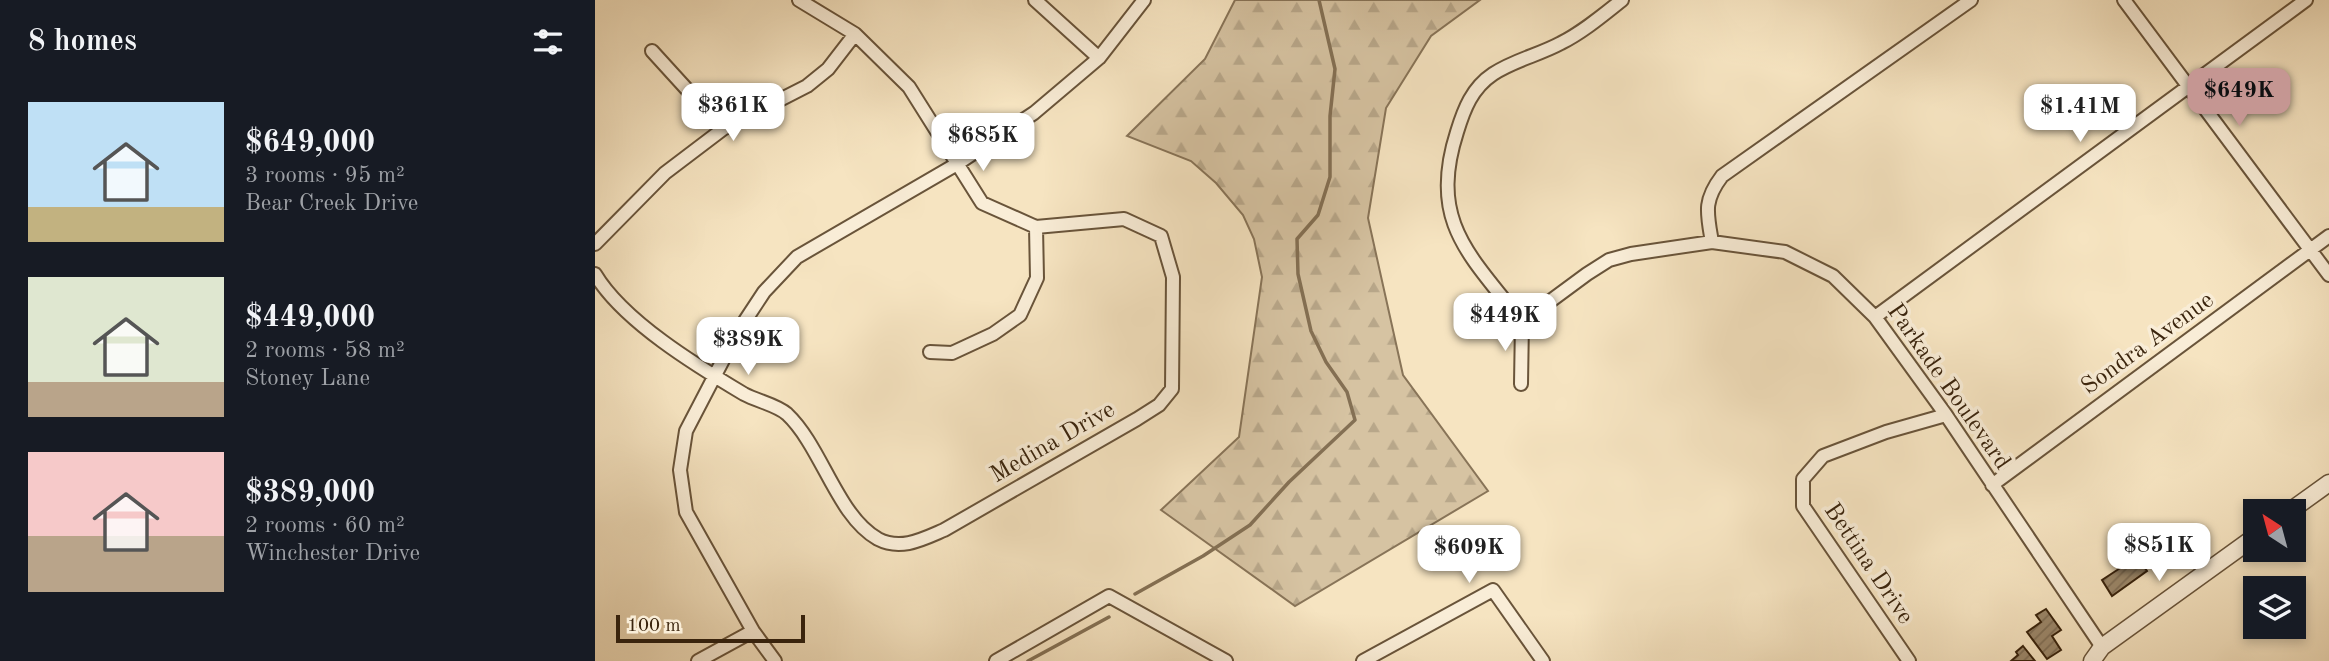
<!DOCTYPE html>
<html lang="en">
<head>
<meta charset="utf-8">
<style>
	body { margin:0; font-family:"Old Standard TT",serif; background:#20242c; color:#f1f3f6; height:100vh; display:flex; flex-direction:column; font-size:26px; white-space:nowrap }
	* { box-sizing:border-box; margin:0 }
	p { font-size:23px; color:#9ea1a6 }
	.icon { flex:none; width:38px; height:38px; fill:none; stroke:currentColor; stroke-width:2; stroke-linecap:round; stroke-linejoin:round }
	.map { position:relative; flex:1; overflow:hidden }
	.side { display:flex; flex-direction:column; background:#171b24; width:595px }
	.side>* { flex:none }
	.needle { width:46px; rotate:324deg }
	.fabs { position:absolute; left:1648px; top:499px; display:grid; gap:14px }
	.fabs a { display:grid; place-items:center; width:63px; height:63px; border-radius:0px; background:#171b24; box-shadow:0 4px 10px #0003; font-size:35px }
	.scale { position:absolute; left:21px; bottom:18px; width:189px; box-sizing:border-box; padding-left:7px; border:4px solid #3a240d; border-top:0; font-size:19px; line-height:24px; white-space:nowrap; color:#3a240d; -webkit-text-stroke:5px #f9edd7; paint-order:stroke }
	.price { position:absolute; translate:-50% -60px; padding:0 16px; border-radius:14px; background:#fff; color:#222; font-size:23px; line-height:46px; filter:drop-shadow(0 2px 4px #0008) }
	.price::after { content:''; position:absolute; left:50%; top:42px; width:21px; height:16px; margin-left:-10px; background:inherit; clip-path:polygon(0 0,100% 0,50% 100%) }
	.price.current { background:#c59692; color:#111 }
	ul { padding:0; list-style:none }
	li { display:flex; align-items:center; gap:21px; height:175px; padding:0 28px }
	li span { display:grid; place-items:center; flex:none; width:196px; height:140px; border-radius:0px; color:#555 }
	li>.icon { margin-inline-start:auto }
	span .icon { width:84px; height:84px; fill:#fffc; stroke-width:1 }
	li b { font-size:30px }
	h2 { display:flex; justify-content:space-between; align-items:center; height:84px; padding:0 28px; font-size:30px }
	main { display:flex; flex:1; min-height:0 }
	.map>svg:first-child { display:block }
</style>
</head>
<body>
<main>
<section class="side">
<h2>8 homes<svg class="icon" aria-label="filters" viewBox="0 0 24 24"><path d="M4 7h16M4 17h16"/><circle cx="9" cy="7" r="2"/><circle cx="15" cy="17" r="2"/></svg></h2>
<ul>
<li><span style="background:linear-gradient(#bfe0f5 75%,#c2b280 0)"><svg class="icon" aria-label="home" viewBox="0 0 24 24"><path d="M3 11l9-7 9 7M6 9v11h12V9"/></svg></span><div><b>$649,000</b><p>3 rooms · 95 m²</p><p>Bear Creek Drive</p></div></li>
<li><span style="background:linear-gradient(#dfe7d0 75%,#b9a48a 0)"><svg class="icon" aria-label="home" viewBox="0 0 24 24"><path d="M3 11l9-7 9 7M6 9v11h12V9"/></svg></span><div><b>$449,000</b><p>2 rooms · 58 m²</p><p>Stoney Lane</p></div></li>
<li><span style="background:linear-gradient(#f6c9c9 60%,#b9a48a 0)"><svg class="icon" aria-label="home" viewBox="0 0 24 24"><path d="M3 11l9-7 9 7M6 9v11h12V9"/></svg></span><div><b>$389,000</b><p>2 rooms · 60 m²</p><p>Winchester Drive</p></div></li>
</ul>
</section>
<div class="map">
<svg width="1734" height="661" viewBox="0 0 1734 661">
	<defs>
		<pattern id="forest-firs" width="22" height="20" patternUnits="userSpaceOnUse" patternTransform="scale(1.75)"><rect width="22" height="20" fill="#d6c3a2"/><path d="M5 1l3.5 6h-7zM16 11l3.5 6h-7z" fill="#b8a78a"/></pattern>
		<pattern id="building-hatch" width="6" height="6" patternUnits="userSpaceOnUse" patternTransform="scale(1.75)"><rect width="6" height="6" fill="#9c886b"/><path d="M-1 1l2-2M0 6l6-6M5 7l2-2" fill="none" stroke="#806f56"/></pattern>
	</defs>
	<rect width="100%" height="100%" fill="#f6e4c1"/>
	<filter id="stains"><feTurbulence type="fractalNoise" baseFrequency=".00286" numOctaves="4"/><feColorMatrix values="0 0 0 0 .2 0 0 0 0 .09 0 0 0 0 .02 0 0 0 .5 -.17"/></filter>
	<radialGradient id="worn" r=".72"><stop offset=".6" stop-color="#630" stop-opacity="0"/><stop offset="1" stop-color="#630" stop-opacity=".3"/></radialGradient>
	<path fill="url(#forest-firs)" stroke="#887458" stroke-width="2" d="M640,0H885L836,36L791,108L773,218L808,375L893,491L700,606L566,510L644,437L667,277L659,239L648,215L621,183L596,161L532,136L610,59Z"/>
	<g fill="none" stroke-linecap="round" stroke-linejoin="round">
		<path stroke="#847054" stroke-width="3.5" d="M540,594L608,556L655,525L694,482L760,420L752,392L731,362L716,331L703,274L702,239L723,215L735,177V116L740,69L724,0
			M433,661L514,617"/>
	</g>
	<path fill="url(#building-hatch)" stroke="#3a240d" stroke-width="2" d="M1579,530L1589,544L1566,563L1552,545L1559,540L1561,543Z
		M1542,557L1552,571L1517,596L1507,580Z
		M1451,609L1466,630L1457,636L1466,650L1452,659L1432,632L1446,622L1441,615Z
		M1428,646L1440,661H1416L1423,655L1421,652Z"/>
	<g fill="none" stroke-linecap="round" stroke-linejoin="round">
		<g stroke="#69543a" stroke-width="16">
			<path id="minor" d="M440,0L504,58
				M1529,0L1734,275
				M57,51L128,129
				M1117,242C1112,213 1108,201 1127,176L1376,0
				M0,244L70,173L128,129L212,86L233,69L260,34
				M0,274C28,321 102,366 149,394C162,401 182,405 192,414C227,447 242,516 283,539C306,551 328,539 349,530L542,419L564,405L577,389L578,277L566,236L529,219L441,227L387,203L314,87L260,34L204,0
				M1280,317L1711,0
				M927,322L992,274L1014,260L1036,254L1117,242L1190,252L1238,276L1280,317L1351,415L1507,647
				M927,322C875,255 833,222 862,132C869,109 877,88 898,74C919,60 944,55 966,43C988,32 1008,15 1027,0
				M335,352L357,353L398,334L425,315L442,278L441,227
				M926,384L927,322
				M1397,485L1734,236
				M103,661L158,631
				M180,661L158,631L91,512L85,470L91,431L142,333L169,292L202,257L362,164L439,113L504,58L549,0
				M401,661L514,596L631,661
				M768,661L898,590L948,661
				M1314,661L1208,506V479L1228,456L1291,432L1351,415"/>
		</g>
		<g stroke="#69543a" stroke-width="19">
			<path id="tertiary" d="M1695,511L1734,483
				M1497,661L1507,647L1661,536"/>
		</g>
		<use href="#minor" stroke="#f9edd7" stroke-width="12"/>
		<use href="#tertiary" stroke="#f9edd7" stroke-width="16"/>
	</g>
	<g text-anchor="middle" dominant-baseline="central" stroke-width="7" stroke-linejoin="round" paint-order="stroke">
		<g font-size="24" fill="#3a240d" stroke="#f9edd7">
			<text transform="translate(1553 344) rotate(-36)">Sondra Avenue</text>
			<text transform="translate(1353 387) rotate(55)">Parkade Boulevard</text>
			<text transform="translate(458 443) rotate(-30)">Medina Drive</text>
			<text transform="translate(1273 564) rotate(56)">Bettina Drive</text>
		</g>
	</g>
	<rect width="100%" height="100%" filter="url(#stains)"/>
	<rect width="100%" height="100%" fill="url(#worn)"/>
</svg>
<div class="fabs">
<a><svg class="needle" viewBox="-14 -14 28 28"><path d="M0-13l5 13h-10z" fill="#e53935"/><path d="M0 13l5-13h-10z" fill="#9ea1a6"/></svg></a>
<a><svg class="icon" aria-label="layers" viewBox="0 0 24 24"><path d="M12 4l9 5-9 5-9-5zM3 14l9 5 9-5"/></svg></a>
</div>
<div class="scale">100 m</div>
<b class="price current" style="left:1644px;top:128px">$649K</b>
<b class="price" style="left:138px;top:143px">$361K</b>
<b class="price" style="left:1485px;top:144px">$1.41M</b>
<b class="price" style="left:388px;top:173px">$685K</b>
<b class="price" style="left:910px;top:353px">$449K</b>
<b class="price" style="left:153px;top:377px">$389K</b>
<b class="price" style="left:1564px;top:583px">$851K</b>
<b class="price" style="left:874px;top:585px">$609K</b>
</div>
</main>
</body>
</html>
